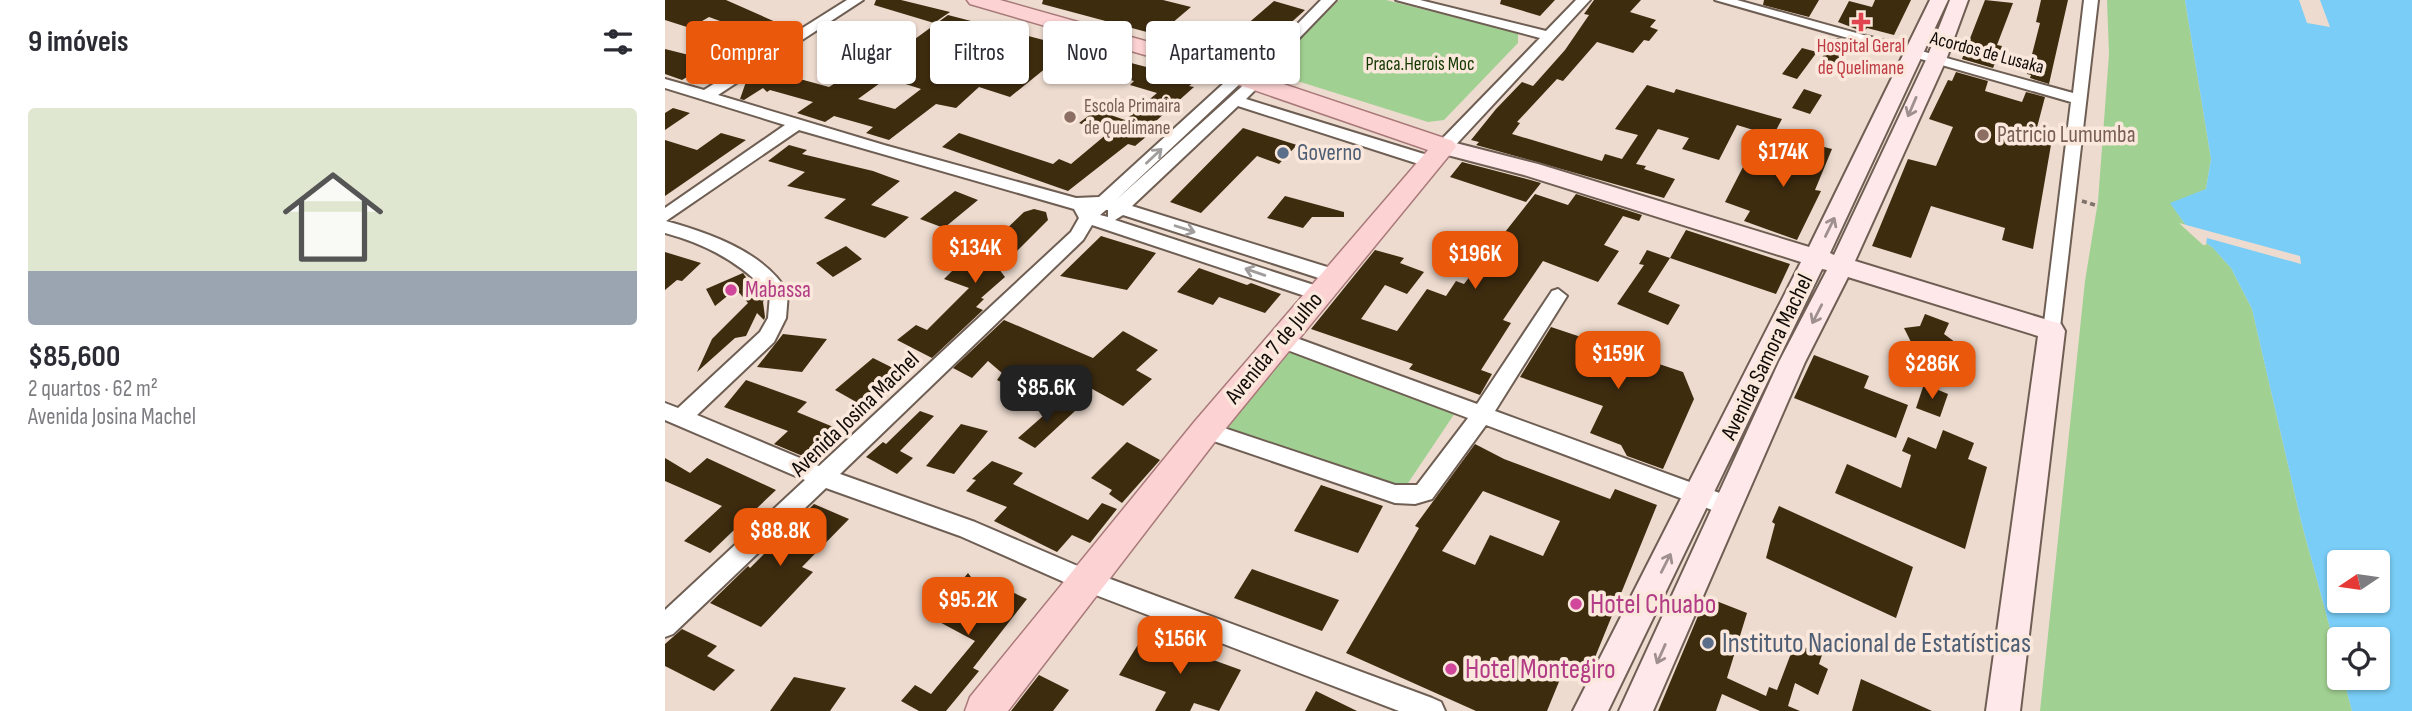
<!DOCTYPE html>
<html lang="pt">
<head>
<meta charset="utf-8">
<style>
	body { margin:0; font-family:"Sofia Sans Condensed",sans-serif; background:#f2f2f3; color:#2b2b33; height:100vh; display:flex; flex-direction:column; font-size:26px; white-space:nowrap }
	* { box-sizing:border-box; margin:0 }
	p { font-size:23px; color:#7c7c81 }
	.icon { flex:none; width:38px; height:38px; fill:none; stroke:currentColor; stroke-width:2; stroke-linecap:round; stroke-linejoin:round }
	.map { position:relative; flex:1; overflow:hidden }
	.sheet { display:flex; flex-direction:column; background:#fff; width:665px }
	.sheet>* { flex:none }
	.banner { position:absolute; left:21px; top:21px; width:665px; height:63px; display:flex; gap:14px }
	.needle { width:46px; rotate:257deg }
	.tools { position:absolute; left:1662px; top:550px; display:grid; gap:14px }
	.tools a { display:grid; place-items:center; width:63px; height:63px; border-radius:7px; background:#fff; box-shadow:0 2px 5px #0004; font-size:35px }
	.price { position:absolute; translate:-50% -60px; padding:0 16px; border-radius:14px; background:#ea580c; color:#fff; font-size:23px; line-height:46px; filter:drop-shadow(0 2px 4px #0008) }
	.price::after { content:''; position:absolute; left:50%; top:42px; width:21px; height:16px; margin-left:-10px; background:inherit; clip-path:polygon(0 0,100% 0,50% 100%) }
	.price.active { background:#222; color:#fff }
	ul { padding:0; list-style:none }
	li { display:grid; align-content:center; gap:14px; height:371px; padding:0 28px }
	li span { display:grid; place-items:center; height:217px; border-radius:7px; color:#555 }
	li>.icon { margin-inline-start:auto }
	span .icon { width:126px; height:126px; fill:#fffc; stroke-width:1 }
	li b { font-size:30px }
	h2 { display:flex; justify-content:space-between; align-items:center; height:84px; padding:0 28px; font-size:30px }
	.chip { padding:0 24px; border-radius:7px; background:#fff; box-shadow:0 2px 5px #0004; font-size:24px; line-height:63px }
	.chip.active { background:#ea580c; color:#fff }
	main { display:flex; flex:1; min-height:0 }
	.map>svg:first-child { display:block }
</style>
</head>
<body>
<main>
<section class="sheet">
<h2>9 imóveis<svg class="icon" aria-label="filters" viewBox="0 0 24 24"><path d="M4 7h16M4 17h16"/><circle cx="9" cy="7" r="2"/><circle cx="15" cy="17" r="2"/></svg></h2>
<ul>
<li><span style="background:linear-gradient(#dfe7d0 75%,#9aa5b1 0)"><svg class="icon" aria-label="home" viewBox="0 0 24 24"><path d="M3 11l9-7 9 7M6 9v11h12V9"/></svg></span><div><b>$85,600</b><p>2 quartos · 62 m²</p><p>Avenida Josina Machel</p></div></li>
</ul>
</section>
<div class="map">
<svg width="1747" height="711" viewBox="0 0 1747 711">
	<rect width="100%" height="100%" fill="#eddbcf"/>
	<path fill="#a1d192" d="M674,0H721L853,33V43L779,120L763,122L610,74L606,68Z
		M1442,0H1520L1546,159L1541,189L1506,204L1525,231L1548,248L1566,268L1587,309L1636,521L1675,665V677H1678L1687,711H1375L1420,281L1433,201L1444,54Z
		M604,345L792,410L733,498L545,427Z"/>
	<path fill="#79cdf6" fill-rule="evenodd" d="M1520,0H1747V711H1687L1678,677H1713V639H1675V665L1636,521L1587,309L1566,268L1548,248L1525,231L1505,203L1541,189L1546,159ZM1675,562H1713V600H1675Z"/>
	<path fill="#eddbcf" d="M1634,0H1655L1665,27L1642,23Z
		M1514,223L1635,256L1636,264L1542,238L1541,245H1538Z"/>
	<path fill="#3e2c0f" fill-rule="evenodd" d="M0,0H61L122,27L102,38L44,17L25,28L0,20Z
		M211,0H236L285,12L269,23L209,5Z
		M378,0H498L526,7L493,35L377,4Z
		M836,0H890L875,16L835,4Z
		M929,0H976L965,12L991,20L985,27L993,30L984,41L979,40L968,53L932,42L898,81L892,79L852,122L855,123L847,134L937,161L940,154L957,159L973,135L950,129L982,85L1009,93L1011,89L1117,119L1108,136L1072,125L1054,160L1017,149L1024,138L993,129L971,164L981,166L979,169L1010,179L999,198L811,145L814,142L806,140L831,109L857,82L868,86L900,50L924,15L919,14Z
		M1099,0H1154L1144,17L1098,5Z
		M1210,0H1246L1229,35L1202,28L1199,32L1173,22L1184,1L1207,7Z
		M1320,0L1348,3L1332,45L1337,46L1328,68L1297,59Z
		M1376,0H1403L1384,84L1365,78L1366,75L1362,74L1375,23L1371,22Z
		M609,1L640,10L591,54L559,44Z
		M283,15L489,69L529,82L524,86L529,87L482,129L488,131L470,146L463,144L403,191L277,147L294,133L388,164L394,159L406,164L443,133L414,123L431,110L460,120L492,93L465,85L469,81L392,59L345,97L314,87L291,108L271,104L224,140L201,133L208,127L169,116L160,122L132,113L148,102L105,90L102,92L98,88L79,100L75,99L82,79L93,72L106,75L111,61L137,67L124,76L164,87L211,57L221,60ZM222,78L256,89L230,109L193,99Z
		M1172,38L1191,43L1174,66L1155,60Z
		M1137,48L1152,52L1132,79L1117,74Z
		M0,49L48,61L17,80L0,74Z
		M1291,72L1323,81L1320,91L1357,102L1361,92L1380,97L1370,135L1387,139L1368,249L1337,240L1340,228L1266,206L1246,258L1207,246L1243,159L1271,166L1288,127L1264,119L1283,80L1287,81Z
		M1139,89L1157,95L1145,114L1127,108Z
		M8,108L25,113L0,130V113Z
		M578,128L632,145L614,164L592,156L536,213L505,202Z
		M56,133L81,140L0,196V140L32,150Z
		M1121,137L1167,149L1150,190L1156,191L1132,240L1079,221L1085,211L1060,202L1078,167L1103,175Z
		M124,145L142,150L137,154L208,171L235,181L206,205L244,217L220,238L159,218L181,199L122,186L140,172L103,161Z
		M797,162L858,178L876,183L861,202L785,177Z
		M290,191L313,200L279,228L255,219Z
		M870,194L903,205L911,194L977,215L974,221L958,216L939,245L954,251L933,282L878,261L838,320L846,323L816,370L827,374L815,395L744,369L748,364L646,329L710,250L739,258L735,263L759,272L742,294L720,285L696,319L732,331L762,289L781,296L791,281L799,284Z
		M620,196L679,212V217H647L638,228L602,218Z
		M369,209L381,212L383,220L334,269L340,277L316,298L319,299L311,307L318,310L267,358L232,340L251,325L262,330L304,288L279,279L293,265L302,267L359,212Z
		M1021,230L1125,264L1111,294L1005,258Z
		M436,236L491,253L462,290L395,276Z
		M181,246L197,259L168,277L151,263Z
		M982,250L1005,258L983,292L1015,305L1003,325L952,304L979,265L974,264Z
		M0,252L36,263L17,281L12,280L0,290Z
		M534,268L582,285L586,283L616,294L600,313L554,297L548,305L512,292Z
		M78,273L93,294L97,290L101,295L98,302L100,317L99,320L92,313L81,336L70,338L32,372L47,339L83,303L71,289L50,306L41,289Z
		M1260,314L1284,323L1279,334L1294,345L1281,355L1263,342L1247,344L1239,328L1255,326Z
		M339,320L428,358L458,331L493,350L471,370L487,379L458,406L402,375L374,401L332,380L337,373L323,361L307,378L288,368Z
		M886,327L949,348L953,338L984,347L979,359L1018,372L1029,399L998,469L962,456L956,445L925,433L938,406L855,377Z
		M118,334L162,339L137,372L92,367Z
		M1149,355L1204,376L1199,388L1243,405L1231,438L1129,398Z
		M208,358L232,370L193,403L170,390Z
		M81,380L142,402L132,412L183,433L152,462L109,444L123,431L59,407Z
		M1259,384L1283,394L1275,417L1251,408Z
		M394,402L410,411L370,448L353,438Z
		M255,411L269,416L235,451L248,458L232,474L201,457L218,442L221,444Z
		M296,424L323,431L289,474L261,466Z
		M1278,430L1309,443L1303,459L1322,467L1300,549L1170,493L1182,464L1236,488L1246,455L1237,451L1243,437L1271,449Z
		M462,442L495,460L457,503L444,494L447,490L426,478Z
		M810,444L839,459L945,499L950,489L992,505L922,677L900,667L882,711H811L681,653L754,528L750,526ZM818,491L895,521L878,556L825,535L810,565L777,551Z
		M0,458L25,473L42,458L111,490L45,553L19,541L57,506L0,481Z
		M327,461L358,473L348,484L423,520L437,503L452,509L425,543L407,535L392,552L329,521L342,507L301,491L311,480L307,479Z
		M656,485L718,506L693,553L629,531Z
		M149,504L184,519L137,567L148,572L96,627L45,603L83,566L85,568Z
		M1114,506L1248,567L1231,618L1101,558L1110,524L1107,522Z
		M587,569L674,600L657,631L569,598Z
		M303,573L317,592L325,582L362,599L308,668L314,671L281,711H254L236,701L250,685L266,694L310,641L267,618Z
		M1041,597L1082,613L1062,678L1101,696L1104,687L1112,690L1130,643L1157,655L1154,664L1163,669L1153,695L1130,683L1123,706L1135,711H1095L1057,694L1051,711H993Z
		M17,629L52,646L42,656L70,670L49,691L0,666V644Z
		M479,635L576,670L554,711L529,703L525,711H490L501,692L454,675Z
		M374,675L404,690L388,711H346Z
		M129,677L181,688L165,711H105Z
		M1196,679L1267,711H1187Z
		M651,691L692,711H640Z"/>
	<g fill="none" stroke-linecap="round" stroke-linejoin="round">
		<g stroke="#6e5e53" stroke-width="4">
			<path id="street" d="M182,0H198L53,95L219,145L411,198L434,197L570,73L606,51L656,0H671L616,57L602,66L604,69L595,85L581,99L772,158V166H760L573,106L467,206L675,271L678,276L675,281H663L458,215L450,220L661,289L664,294L661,299H649L427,225L418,240L175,474L310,522L429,573L767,698L776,702L780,711H734L415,589L295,536L161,488L8,634L0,637V610L140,480L0,420V403L13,408L95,332L103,318L105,295C77,263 41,244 0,233V208L120,125L0,88V79L39,90ZM586,75L584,80L450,201L580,79ZM134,130L409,209L414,218L406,232L154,466L32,415L109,342L121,318L123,293C100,252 44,233 1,221ZM441,210H443V217L435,215Z
				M731,0H755L881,31L911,0H925L785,151H773V143L875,38Z
				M1050,0H1072L1408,93L1419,0H1433L1394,336L1387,338L1378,331L1406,102Z
				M893,289L902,296L830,411L1071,499L1074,506L1071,513L1063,516L821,425L767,499L750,504L730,503L534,436L531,430L534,424L541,422L730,485H752L803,418L609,345L607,340L609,335H623L812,404L887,291Z"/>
		</g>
		<g stroke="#6e5e53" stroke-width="4">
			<path id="secondary" d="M1265,0H1283L1165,253L1169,255L1261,60L1285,0H1303L1281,60L1190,261L1396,324L1400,331L1355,711H1321L1373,336L1183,277L1140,362L988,711H954L1114,362L1162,270L1157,269L943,711H908L1136,262L859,175L771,152L768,147L779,140L873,164L1144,247Z"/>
		</g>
		<g stroke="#a87978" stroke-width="3">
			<path id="primary" d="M302,0H335L544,59L788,141L791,147L552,439L343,711H300L305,697L530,421L763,150L528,69L305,4Z"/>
		</g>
		<path stroke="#7e726a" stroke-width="3.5" stroke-dasharray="5 3.5" stroke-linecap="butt" d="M1417,201L1433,206"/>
		<use href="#street" fill="#fff" fill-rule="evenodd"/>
		<use href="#secondary" fill="#fee8e9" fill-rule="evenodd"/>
		<use href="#primary" fill="#fcd2d3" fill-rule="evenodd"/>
	</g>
	<defs><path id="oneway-shaft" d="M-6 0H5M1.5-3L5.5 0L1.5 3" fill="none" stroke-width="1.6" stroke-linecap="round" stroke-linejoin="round" transform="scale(1.75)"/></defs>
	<g stroke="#9f908f">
		<use href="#oneway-shaft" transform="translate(1247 107) rotate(113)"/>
		<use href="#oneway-shaft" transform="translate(1165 227) rotate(-64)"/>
		<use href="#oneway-shaft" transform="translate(1152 314) rotate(117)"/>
		<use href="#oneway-shaft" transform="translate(1001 563) rotate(-63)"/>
		<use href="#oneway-shaft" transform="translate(996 654) rotate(114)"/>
	</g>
	<g stroke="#a09d9c">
		<use href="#oneway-shaft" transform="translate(489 156) rotate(-43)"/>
		<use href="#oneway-shaft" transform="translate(520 229) rotate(18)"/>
		<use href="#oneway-shaft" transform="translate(590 272) rotate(-161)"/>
	</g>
	<path fill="#e0444e" stroke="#fbe8dc" stroke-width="2.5" d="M1192.5 11.5h7v7h7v7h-7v7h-7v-7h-7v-7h7z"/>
	<g fill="#8d6e63" stroke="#fbe8dc" stroke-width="2.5">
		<circle cx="405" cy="117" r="7"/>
		<circle cx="1318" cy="135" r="7"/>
	</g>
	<g fill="#5c6f8a" stroke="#fbe8dc" stroke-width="2.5">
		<circle cx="618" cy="153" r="7"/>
		<circle cx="1043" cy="643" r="7"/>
	</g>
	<g fill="#d1479c" stroke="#fbe8dc" stroke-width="2.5">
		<circle cx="66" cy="290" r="7"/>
		<circle cx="911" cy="604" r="7"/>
		<circle cx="786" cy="669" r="7"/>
	</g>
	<g text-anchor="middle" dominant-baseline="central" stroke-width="7" stroke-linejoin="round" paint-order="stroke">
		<g font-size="19" fill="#be3a42" stroke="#fbe8dc">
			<text x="1196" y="46">Hospital Geral<tspan x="1196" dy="22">de Quelimane</tspan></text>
		</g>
		<g font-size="19" fill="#110b07" stroke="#fbe8dc">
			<text transform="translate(1322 53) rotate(15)">Acordos de Lusaka</text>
		</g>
		<g font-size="19" fill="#133901" stroke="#fbe8dc">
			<text x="755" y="64">Praca.Herois Moc</text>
		</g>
		<g font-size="19" fill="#785e54" stroke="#fbe8dc" text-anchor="start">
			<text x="419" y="106">Escola Primaira<tspan x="419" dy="22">de Quelimane</tspan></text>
		</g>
		<g font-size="23" fill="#785e54" stroke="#fbe8dc" text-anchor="start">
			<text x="1332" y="135">Patricio Lumumba</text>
		</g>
		<g font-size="23" fill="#4e5e75" stroke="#fbe8dc" text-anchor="start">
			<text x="632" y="153">Governo</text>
		</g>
		<g font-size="23" fill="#b23c85" stroke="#fbe8dc" text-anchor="start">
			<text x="80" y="290">Mabassa</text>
		</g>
		<g font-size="23" fill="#110b07" stroke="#fbe8dc">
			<text transform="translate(609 348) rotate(-50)">Avenida 7 de Julho</text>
			<text transform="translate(1102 357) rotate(-64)">Avenida Samora Machel</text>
			<text transform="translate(190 414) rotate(-44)">Avenida Josina Machel</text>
		</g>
		<g font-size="28" fill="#b23c85" stroke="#fbe8dc" text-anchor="start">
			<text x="925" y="604">Hotel Chuabo</text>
			<text x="800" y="669">Hotel Montegiro</text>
		</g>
		<g font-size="28" fill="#4e5e75" stroke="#fbe8dc" text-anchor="start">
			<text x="1057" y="643">Instituto Nacional de Estatísticas</text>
		</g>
	</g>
</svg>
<div class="tools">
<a><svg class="needle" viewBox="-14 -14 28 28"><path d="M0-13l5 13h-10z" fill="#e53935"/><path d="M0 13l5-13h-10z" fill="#7c7c81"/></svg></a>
<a><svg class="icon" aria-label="locate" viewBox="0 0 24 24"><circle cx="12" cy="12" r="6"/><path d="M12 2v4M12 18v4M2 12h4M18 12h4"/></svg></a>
</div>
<b class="price" style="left:1118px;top:189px">$174K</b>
<b class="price" style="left:310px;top:285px">$134K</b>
<b class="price" style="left:810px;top:291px">$196K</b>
<b class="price" style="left:953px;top:391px">$159K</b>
<b class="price" style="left:1267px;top:401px">$286K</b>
<b class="price active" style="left:381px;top:425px">$85.6K</b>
<b class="price" style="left:115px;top:568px">$88.8K</b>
<b class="price" style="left:303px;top:637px">$95.2K</b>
<b class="price" style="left:515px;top:676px">$156K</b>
<div class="banner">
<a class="chip active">Comprar</a>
<a class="chip">Alugar</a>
<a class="chip">Filtros</a>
<a class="chip">Novo</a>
<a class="chip">Apartamento</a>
</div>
</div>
</main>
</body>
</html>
